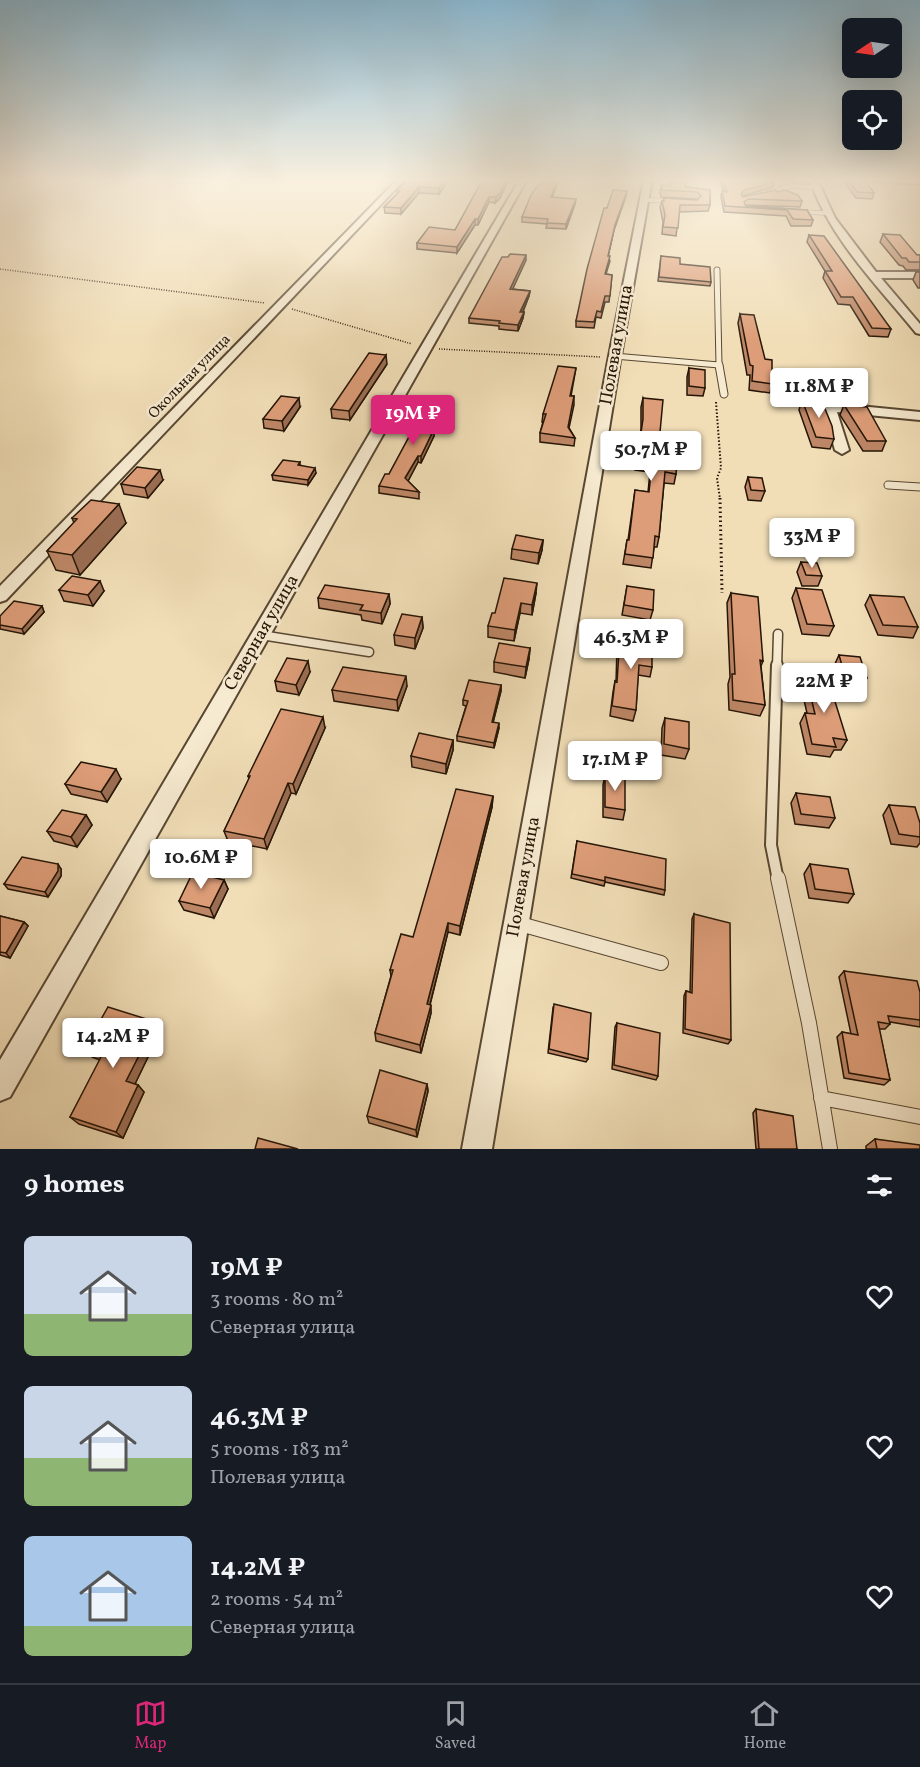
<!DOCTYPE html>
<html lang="en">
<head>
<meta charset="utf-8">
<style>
	body { margin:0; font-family:Vollkorn,serif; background:#242831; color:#f1f3f6; height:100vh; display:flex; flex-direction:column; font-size:22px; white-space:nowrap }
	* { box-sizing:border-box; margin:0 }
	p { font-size:20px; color:#9ea1a6 }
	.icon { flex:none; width:33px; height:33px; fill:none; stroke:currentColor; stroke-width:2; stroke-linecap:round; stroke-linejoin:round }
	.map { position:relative; height:1149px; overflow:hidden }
	.drawer { display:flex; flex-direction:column; background:#171b24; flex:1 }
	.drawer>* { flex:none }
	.needle { width:39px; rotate:257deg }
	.buttons { position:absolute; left:842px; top:18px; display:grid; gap:12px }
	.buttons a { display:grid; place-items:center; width:60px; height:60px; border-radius:9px; background:#171b24; box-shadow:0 6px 24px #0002; font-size:30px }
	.price { position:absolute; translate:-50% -51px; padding:0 14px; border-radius:6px; background:#fff; color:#222; font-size:20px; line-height:39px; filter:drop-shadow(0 2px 3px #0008) }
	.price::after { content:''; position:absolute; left:50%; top:36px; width:18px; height:14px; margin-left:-9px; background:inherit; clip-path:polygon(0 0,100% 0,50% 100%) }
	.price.selected { background:#db2777; color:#fff }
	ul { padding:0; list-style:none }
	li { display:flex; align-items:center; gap:18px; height:150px; padding:0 24px }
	li span { display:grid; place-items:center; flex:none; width:168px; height:120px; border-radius:9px; color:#555 }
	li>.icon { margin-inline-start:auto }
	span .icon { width:72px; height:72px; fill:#fffc; stroke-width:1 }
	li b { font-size:26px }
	h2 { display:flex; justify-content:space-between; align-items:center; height:72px; padding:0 24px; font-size:26px }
	.tab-bar { display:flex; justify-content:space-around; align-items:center; height:84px; border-top:2px solid #363941; background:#171b24; font-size:16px; color:#9ea1a6 }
	.tab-bar a { display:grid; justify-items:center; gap:3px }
	.tab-bar .selected { color:#db2777 }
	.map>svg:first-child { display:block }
</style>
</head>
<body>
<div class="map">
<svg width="920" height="1149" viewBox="0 0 920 1149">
	<rect width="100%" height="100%" fill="#f1deb7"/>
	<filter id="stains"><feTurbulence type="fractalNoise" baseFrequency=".00333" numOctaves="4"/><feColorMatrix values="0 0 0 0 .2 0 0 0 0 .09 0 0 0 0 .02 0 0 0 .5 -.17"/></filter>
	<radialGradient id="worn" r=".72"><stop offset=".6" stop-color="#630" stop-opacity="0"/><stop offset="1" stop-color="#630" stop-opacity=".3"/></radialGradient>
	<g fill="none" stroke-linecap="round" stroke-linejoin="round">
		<g stroke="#584732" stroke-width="5">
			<path id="lane-far5" d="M767,193L792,186L816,188
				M645,200L672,201
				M799,212L829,213"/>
		</g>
		<g stroke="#584732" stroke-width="7">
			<path id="lane-far4" d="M614,356L719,365L717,270"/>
		</g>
		<g stroke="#584732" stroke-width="9">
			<path id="lane-far3" d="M719,365L724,394
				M888,485L920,487"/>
		</g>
		<g stroke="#584732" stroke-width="11">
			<path id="lane-far2" d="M261,635L369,652
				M777,667L778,634"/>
		</g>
		<g stroke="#584732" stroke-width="14">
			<path id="lane-far1" d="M777,665L771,845L778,880"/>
		</g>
		<g stroke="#584732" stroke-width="16">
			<path id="lane" d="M778,878L809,1023L830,1149
				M520,924L661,963
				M821,1098L920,1117"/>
		</g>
		<g stroke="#584732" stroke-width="4">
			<path id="street" d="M398,179H405L6,600L0,602V586Z
				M520,179H527L10,1097L0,1101V1060Z
				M644,179H652L620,361L492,1149H462L608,361Z
				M786,179H817L835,218L876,272H920V278H881L920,324V334L916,333C878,286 832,241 811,183Z
				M873,179L920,180V184L876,181Z
				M829,403L920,412V420L837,412L849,450L842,454L835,450L823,407Z"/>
		</g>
		<path stroke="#251506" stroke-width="1.5" stroke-dasharray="1 1.5" stroke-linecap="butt" d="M0,269L265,303
			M292,309L412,344
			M439,349L601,357"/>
		<path stroke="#251506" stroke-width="2" stroke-dasharray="1.5 2" stroke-linecap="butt" d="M716,402L721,468L717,478L720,499"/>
		<path stroke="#251506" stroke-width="3" stroke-dasharray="1.5 3" stroke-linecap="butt" d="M720,498L722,593"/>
		<use href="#lane-far5" stroke="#f6ead0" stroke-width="4"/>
		<use href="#lane-far4" stroke="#f6ead0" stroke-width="5"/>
		<use href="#lane-far3" stroke="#f6ead0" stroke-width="7"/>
		<use href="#lane-far2" stroke="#f6ead0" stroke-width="8"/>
		<use href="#lane-far1" stroke="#f6ead0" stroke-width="10"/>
		<use href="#lane" stroke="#f6ead0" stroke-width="14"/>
		<use href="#street" fill="#f6ead0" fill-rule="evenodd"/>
	</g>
	<path fill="#be8767" stroke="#251506" stroke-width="1.5" d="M446,179H448V181L439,194L419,193L401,214L385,213L384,207L397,194V190Z
		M483,179H509L500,198L495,203L489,202L478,225H475L457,253L417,249V243L455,230Z
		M667,179H684L686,187L710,190V205L708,211L679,212L676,236L662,234L663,222L660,207L662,201H663L664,198L697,200L696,199L661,197L660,192L661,185L668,186Z
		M719,179H773L774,182L773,187L742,196L743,197L777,192L802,201L800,207L747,205L746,206L807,210L813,220L811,226H791L786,216L724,212L721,197L722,191H724Z
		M842,179H864L874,193L872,199L856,198Z
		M627,191L626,196L614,230L608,256L610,261L606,274L612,275L609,302H605L601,318L596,317L594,328L576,327V321L607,208Z
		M552,197L575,204L566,229L546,228L547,224L522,222V217Z
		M883,234L917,255H920V270H906L903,266L899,265L880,242Z
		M809,235L891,329L888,337L869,336L850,305L838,304L823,278L825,271L807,242Z
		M661,256L680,264L711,282L710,286L658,281Z
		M526,260L512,289L530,291L529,296L523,312H524L523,318L518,331L499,329V326L469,323V318Z
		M916,272H920V288H918L913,280Z
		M740,314L772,384L770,393L749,390L750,375H747L738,323Z
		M387,364L350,420L332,418L331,409Z
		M576,368L571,396H574V405L569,428L575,438L574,446L540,442V433L543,422H542L543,414Z
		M689,368L705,388L703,396L687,395V377Z
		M643,398L659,443L676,474L674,484L664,483L659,537L657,547H654L651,568L623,564L627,540H628L635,490L648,492L650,472L635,470L641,429V407Z
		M444,400V406L433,429L434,436L421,463L418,462L408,481L419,492V499L379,493V486L389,474L415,426H412V419Z
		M802,400L834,439L830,449L812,447L799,410Z
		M844,405L886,441L882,451H863L840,415Z
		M300,407L284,431L264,428L263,419Z
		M300,462V465L316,473L308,485L273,480L272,475Z
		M748,477L765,491L761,501L748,500L745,487Z
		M163,480L148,498L124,494L121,484Z
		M72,518L126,523L80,575L56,570L47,551L74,523Z
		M543,540L542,550L538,564L511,559L512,549Z
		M801,562L822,576L818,586H802L797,572Z
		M627,586L653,610L650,620L622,615Z
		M796,588L834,626L829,636L802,634L792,598Z
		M59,590L104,591L93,606L64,601Z
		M536,593L532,615L520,613L514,641L488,637V626L495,613Z
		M731,593L763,661L761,666L765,705L760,716L729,710L728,684L730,677L727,603Z
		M389,594L390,604L382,624L362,620L361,615L319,608L318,598Z
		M870,595L918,627L913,638L878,635L865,605Z
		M42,606L44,612L24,634L0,629V616Z
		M422,617L423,628L415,649L395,645L394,635Z
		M620,636L652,667L650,677L638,675L636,710L633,721L610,716L613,692L615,681L616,682L617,647Z
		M530,648L529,659L525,678L494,672V662Z
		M839,655L867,678L861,689L840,686L834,666Z
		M310,672L299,695L277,691L275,681Z
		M806,677L847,740L841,750H834L830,757L807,754L800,723L805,713H807L801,687Z
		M501,685V691L493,722L499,728L494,748L457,741V736L466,706L463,705V700Z
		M407,686L398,711L334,701L332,690Z
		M665,718L689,749L685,759L661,755L662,728Z
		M325,728L296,794L291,793L267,849L228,841L224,831L249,779L248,776Z
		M453,740V750L446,774L412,767L411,756Z
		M605,775L625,810L623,820L603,817V785Z
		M121,779L107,802L71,794L65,784Z
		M796,793L835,818L829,828L795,824L791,803Z
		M493,796L492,807L460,935L448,932L430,1005L431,1013L421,1053L376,1041L375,1033L391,976L390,970L413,937Z
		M889,805L920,823V843L917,847L891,844L883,815Z
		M86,815L92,825L77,847L54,841L47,831Z
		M577,841L665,890L664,895L605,882L604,886L571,878Z
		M810,864L854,894L848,903L809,898L804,874Z
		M61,869V876L48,897L8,889L4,884Z
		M224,880L228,889L214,918L184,910L179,901Z
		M694,914L731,1040L728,1044L683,1033L684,996L686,991L690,992L692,919Z
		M0,916L24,922L28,926L10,958L0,955Z
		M844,971L920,992V1027L890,1022V1024L885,1029H879L890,1080L884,1085L844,1078L837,1037L842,1032L851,1034L839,977Z
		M553,1008L588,1059L586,1062L548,1053Z
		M156,1022L161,1030L135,1084L138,1085L144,1092L123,1138L79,1124L70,1117L100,1060L92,1057L84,1049Z
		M617,1023L658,1076L656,1080L612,1069L615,1027Z
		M427,1084L428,1091L417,1137L369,1123L367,1116Z
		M756,1109L797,1149H756L753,1113Z
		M875,1139L920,1149H866V1146Z"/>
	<path fill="#9b6e54" stroke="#251506" stroke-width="1.5" d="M446,179H448V181L439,194V188Z
		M507,179H509L500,198L495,203L496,197Z
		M558,179H559L551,201V197Z
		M774,182L773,187L742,196L741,194L744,190Z
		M419,187V193L401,214V208Z
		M627,191L626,196L614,230L607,261L615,225Z
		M489,197V202L478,225V219Z
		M576,199L575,204L566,229V224Z
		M475,219V225L457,253V247Z
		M526,255V260L510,295V289Z
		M530,291L529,296L520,318V312Z
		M524,312L523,318L518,331V325Z
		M386,355L387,364L350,420L349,411Z
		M299,398L300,407L284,431L282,421Z
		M444,400V406L430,435V429Z
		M434,429V436L421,463V456Z
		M418,456V462L406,485L405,478Z
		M315,468L316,473L308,485V480Z
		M160,470L163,480L148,498L145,488Z
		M119,504L126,523L80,575L72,555Z
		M543,540L542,550L538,564L539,553Z
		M100,581L104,591L93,606L88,595Z
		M537,583L536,593L532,615V605Z
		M389,594L390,604L382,624L381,613Z
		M521,603L520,613L514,641L515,630Z
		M42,606L44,612L24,634L22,629Z
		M422,617L423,628L415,649V638Z
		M530,648L529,659L525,678L526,667Z
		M308,661L310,672L299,695L296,685Z
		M406,676L407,686L398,711L397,700Z
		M501,685V691L492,727V722Z
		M323,717L325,728L296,794L293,784Z
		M499,723V728L494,748V743Z
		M453,740V750L446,774V764Z
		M116,769L121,779L107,802L101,792Z
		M288,783L291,793L267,849L264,839Z
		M493,796L492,807L460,935V926Z
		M86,815L92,825L77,847L71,837Z
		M58,864L61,869V876L48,897L45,892Z
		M224,880L228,889L214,918L210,908Z
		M24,922L28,926L10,958L6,953Z
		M448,923V932L428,1012L427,1004Z
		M431,1005V1013L421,1053L420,1045Z
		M156,1022L161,1030L133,1088L126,1081Z
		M427,1084L428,1091L417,1137L416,1130Z
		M138,1085L144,1092L123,1138L116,1132Z"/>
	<path fill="#dd9d78" stroke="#251506" stroke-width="1.5" d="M409,179H446L439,188L419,187L401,208L384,207L400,191L397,190Z
		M483,179H507L500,193L496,197H489L478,219H475L457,247L417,243L429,227L455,230Z
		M544,179H558L551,197L576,199L566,224L547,223L548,219L522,217L531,195L539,184H542Z
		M670,179H684L686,187L710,190V205H680L678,228L663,227L665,215L662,201H664V198L697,200L701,196L698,192L662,190L661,185L671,186Z
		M722,179H773L774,182L744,190L741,194L743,197L776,190L777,192L785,190L798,195L802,201L748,199L744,202L746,206L807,210L813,220L793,219L787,210L725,206L722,191L727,192Z
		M848,179H864L874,193L857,192Z
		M613,190L627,191L615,225L608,256H610L605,274L612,275L610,296H605L601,312L597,311L594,322L576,321L587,269L604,208H607Z
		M883,234L900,235L917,255H920V262H909L906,258H902Z
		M809,235L824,236L891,329L872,328L853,297H841L825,271H832Z
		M510,254L526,255L510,289L530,291L520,312H524L518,325L499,323L500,321L469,318L502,257H508Z
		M661,256L680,258V264L710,267L711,282L659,277Z
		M740,314L754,315L765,359L772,360V384L752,381L753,366L750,365Z
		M369,353L386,355L349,411L331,409Z
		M558,366L576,368L570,396H574L568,427L575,438L540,433L546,414H543Z
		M689,368L705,370V388L689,386Z
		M281,396L299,398L282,421L263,419Z
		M423,398L444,400L430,429H434L421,456H418L405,478L419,492L379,486L385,474H389L418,420L412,419Z
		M643,398L663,400L659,443L678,445L676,474L665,472L659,537L655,536L653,558L625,554L627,540H629L635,490L649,492L652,463L637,460L643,419Z
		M802,400L820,402L823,404L832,426L834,439L816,437Z
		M844,405L867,407L886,441H867Z
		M283,460L300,462L298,465L315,468L308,480L272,475Z
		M137,467L160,470L145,488L121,484Z
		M748,477L762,478L765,491L751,490Z
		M91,500L119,504L72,555L47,551L77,519L72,518Z
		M516,535L543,540L539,553L512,549Z
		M801,562L817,563L822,576L806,575Z
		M72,576L100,581L88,595L59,590Z
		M504,578L537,583L532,605L521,603L515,630L488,626L492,613H495Z
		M325,585L389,594L381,613L360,610L363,605L318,598Z
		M627,586L654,590L653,610L624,605Z
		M796,588L822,590L834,626L807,624Z
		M731,593L758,597L763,661L760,660L765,705L733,700L732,674H735Z
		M870,595L904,597L918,627L883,625Z
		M14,601L42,606L22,629L0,625V616Z
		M402,614L422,617L415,638L394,635Z
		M620,636L652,640V667L639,665L636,710L612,706L615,681L617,682Z
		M499,643L530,648L526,667L494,662Z
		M839,655L860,657L867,678L845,676Z
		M287,658L308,661L296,685L275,681Z
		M343,667L406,676L397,700L332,690Z
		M806,677L828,679L847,740L833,738L836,747L812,744L805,713L815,714Z
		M469,680L501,685L492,722L499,723L494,743L457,736L468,701L463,700Z
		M281,709L323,717L293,784L288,783L264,839L224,831L250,776H248Z
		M665,718L689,722V749L664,744Z
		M419,733L453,740L446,764L411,756Z
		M81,762L116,769L101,792L65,784Z
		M605,775L625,778V810L605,807Z
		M456,789L493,796L460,926L448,923L427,1004L431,1005L420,1045L375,1033L393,970H390L401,934L413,937Z
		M796,793L830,797L835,818L801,814Z
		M889,805L915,807L920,823V837L899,834Z
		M62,810L86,815L71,837L47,831Z
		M577,841L666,859L665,890L605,877V881L572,874Z
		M22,857L58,864V871L45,892L4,884Z
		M810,864L848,869L854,894L815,889Z
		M193,872L224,880L210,908L179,901Z
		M694,914L730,923L731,1040L685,1029L686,991L692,993Z
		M0,916L24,922L6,953L0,952Z
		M844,971L917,981L920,992V1020L888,1016L890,1024L878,1022L890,1080L849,1073L842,1032L858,1035Z
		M554,1004L591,1013L588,1059L549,1049Z
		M108,1007L156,1022L126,1081L138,1085L116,1132L70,1117L102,1055L84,1049Z
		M617,1023L660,1033L658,1076L614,1065Z
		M380,1070L427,1084L416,1130L367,1116Z
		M756,1109L793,1116L797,1149H759Z
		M258,1138L298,1149H255Z
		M875,1139L920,1145V1149H877Z"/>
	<linearGradient id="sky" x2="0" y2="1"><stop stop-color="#89b7d0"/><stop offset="0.53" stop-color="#f9f0df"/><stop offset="1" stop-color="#f9f0df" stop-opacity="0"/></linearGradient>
	<rect width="920" height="340" fill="url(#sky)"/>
	<g text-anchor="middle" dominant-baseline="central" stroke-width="5" stroke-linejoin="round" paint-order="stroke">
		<g font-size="15" fill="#251506" stroke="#f6ead0">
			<text transform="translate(190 377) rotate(-46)">Окольная улица</text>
		</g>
		<g font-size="18" fill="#251506" stroke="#f6ead0">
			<text transform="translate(617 345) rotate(-80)">Полевая улица</text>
			<text transform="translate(262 633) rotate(-60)">Северная улица</text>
			<text transform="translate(524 877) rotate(-80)">Полевая улица</text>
		</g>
	</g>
	<rect width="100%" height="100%" filter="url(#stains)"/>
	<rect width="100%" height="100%" fill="url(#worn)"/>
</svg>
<div class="buttons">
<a><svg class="needle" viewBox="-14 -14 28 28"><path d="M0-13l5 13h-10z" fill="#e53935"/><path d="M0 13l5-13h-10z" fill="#9ea1a6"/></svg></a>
<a><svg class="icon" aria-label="locate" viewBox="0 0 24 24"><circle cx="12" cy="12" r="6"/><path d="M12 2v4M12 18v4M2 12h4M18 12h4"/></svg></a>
</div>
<b class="price" style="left:819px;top:419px">11.8M ₽</b>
<b class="price selected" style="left:413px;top:446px">19M ₽</b>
<b class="price" style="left:651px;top:482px">50.7M ₽</b>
<b class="price" style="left:812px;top:569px">33M ₽</b>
<b class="price" style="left:631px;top:670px">46.3M ₽</b>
<b class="price" style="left:824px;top:714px">22M ₽</b>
<b class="price" style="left:615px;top:792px">17.1M ₽</b>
<b class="price" style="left:201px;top:890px">10.6M ₽</b>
<b class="price" style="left:113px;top:1069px">14.2M ₽</b>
</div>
<section class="drawer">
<h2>9 homes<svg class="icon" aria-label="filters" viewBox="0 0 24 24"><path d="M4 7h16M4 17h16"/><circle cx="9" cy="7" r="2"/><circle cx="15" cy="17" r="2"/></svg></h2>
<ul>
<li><span style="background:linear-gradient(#c9d6e8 65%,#8fb573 0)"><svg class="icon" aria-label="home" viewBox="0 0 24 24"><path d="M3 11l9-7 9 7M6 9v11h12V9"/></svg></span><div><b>19M ₽</b><p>3 rooms · 80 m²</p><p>Северная улица</p></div><svg class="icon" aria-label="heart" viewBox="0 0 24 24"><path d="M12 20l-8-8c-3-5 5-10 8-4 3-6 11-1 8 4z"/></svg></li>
<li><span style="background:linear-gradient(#c9d6e8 60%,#8fb573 0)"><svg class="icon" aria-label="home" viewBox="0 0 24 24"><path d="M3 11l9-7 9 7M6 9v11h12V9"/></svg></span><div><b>46.3M ₽</b><p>5 rooms · 183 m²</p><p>Полевая улица</p></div><svg class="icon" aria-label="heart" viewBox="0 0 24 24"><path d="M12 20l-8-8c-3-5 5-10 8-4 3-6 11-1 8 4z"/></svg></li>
<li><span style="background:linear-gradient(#a9c7e8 75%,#8fb573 0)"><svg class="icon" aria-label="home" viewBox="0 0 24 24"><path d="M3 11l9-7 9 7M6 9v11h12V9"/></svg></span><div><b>14.2M ₽</b><p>2 rooms · 54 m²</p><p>Северная улица</p></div><svg class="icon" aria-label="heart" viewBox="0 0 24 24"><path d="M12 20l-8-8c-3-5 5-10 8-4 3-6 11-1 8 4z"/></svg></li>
</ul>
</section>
<nav class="tab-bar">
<a class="selected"><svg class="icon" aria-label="map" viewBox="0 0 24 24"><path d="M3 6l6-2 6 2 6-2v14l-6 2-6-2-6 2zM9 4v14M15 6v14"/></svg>Map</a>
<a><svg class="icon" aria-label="saved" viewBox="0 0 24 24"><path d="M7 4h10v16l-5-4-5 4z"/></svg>Saved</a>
<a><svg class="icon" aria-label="home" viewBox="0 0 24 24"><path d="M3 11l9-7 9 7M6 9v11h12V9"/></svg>Home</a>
</nav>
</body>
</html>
